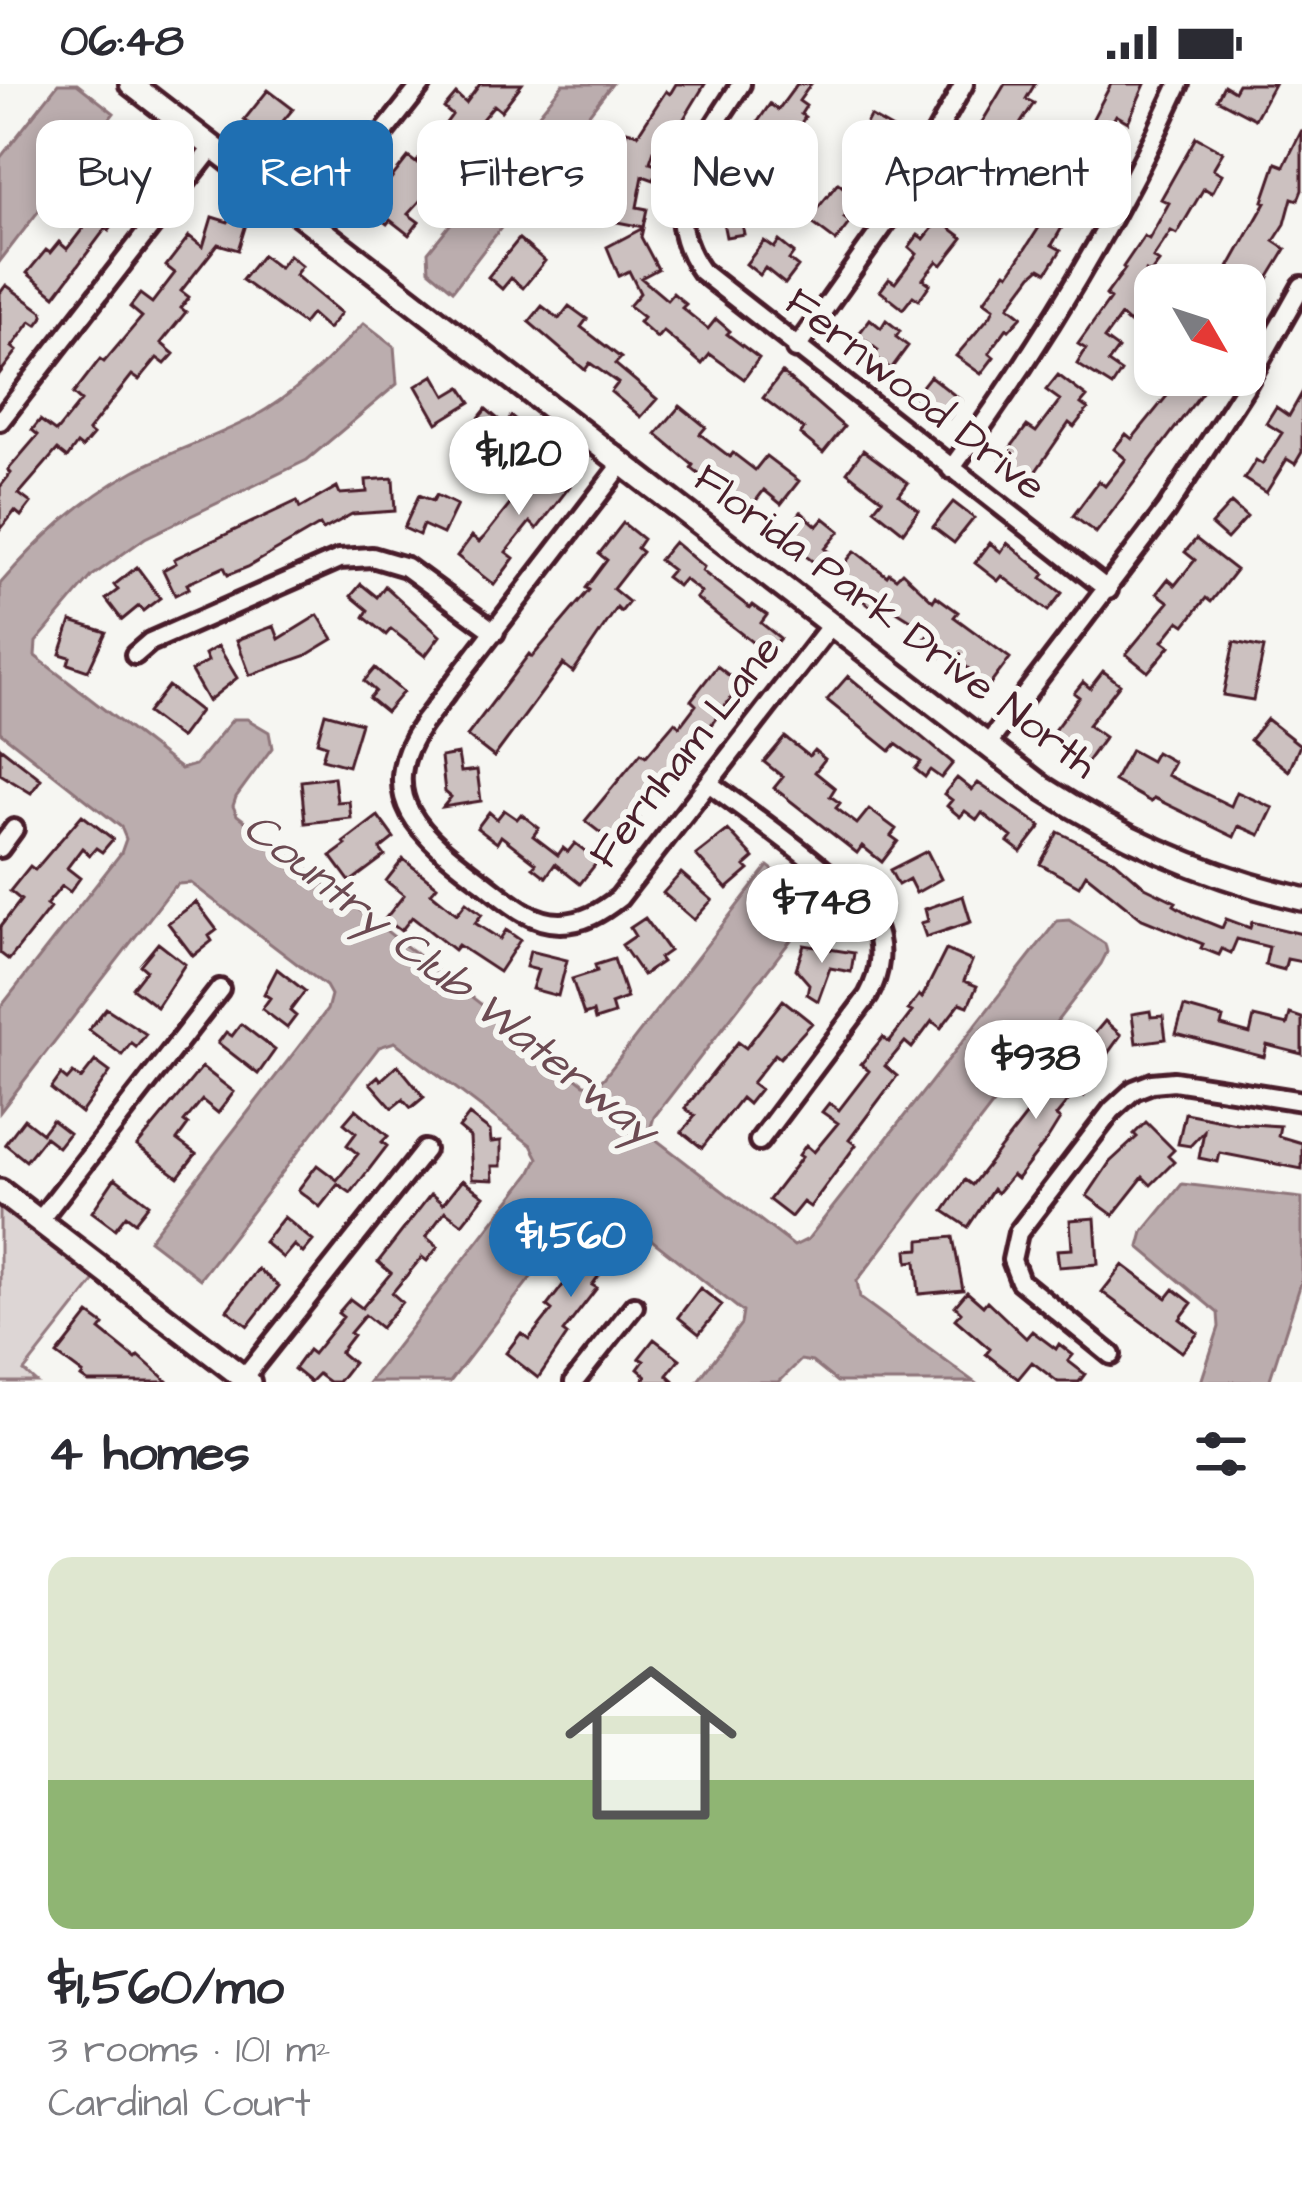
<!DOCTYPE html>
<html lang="en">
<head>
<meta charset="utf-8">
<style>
	body { margin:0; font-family:"Architects Daughter",sans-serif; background:#f7f7f7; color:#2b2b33; height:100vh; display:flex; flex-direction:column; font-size:45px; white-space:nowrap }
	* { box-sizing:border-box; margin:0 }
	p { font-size:39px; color:#7c7c81 }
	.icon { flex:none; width:66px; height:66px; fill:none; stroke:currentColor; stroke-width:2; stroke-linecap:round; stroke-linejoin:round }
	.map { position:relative; height:1298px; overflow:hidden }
	.sheet { display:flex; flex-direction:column; background:#fff; flex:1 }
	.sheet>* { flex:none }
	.banner { position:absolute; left:36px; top:36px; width:1230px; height:108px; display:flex; gap:24px }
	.needle { width:78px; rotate:129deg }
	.fabs { position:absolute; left:1134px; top:180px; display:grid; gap:24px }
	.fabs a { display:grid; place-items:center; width:132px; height:132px; border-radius:24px; background:#fff; box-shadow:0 6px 18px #0003; font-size:60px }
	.price { position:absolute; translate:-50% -102px; padding:0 27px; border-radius:42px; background:#fff; color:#222; font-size:39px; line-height:78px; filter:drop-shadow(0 3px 6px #0008) }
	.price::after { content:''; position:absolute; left:50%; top:72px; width:36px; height:27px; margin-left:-18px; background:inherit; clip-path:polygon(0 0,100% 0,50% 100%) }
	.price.current { background:#1f6fb2; color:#fff }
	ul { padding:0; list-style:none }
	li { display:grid; align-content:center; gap:24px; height:636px; padding:0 48px }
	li+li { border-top:3px solid #e1e1e2 }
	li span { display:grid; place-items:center; height:372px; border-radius:24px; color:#555 }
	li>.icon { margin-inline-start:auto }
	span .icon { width:216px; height:216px; fill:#fffc; stroke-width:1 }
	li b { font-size:51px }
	h2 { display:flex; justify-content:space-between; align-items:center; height:144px; padding:0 48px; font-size:51px }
	.chip { padding:0 42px; border-radius:24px; background:#fff; box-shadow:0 6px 18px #0003; font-size:42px; line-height:108px }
	.chip.current { background:#1f6fb2; color:#fff }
	.status { display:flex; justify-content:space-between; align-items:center; height:84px; padding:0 60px; background:#fff; direction:ltr }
	.status svg { height:33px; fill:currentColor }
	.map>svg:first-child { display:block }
</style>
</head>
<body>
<div class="status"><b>06:48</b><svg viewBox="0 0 49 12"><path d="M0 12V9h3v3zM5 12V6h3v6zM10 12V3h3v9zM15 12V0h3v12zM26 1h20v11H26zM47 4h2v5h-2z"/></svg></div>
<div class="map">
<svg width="1302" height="1298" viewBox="0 0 1302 1298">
	<rect width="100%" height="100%" fill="#f6f6f2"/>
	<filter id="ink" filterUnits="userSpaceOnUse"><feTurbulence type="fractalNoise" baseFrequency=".00833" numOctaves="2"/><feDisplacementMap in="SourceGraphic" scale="24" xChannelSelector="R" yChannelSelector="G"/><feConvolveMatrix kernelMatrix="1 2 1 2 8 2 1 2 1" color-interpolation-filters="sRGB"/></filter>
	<g filter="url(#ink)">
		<path fill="#ddd6d5" stroke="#947a80" stroke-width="3" d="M0,1119L97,1194L24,1287L36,1298H0Z"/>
		<path fill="#bbadae" stroke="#8e747a" stroke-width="3" d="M58,0H77L114,29L0,177V74Z
			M563,0H612L453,206L429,186L428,168Z
			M364,239L394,262L397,300L307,376L145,454L92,492L36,558L35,572L181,685L195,681L233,635H247L269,648L272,664L236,713L233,722L237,731L584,1000L596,1001L604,994L768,782L818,821L654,1033L650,1046L654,1054L794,1162L808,1155L1057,837L1069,836L1105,860L1107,868L1101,880L857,1197L860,1214L974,1298H837L812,1278L801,1276L779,1298H697L741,1240L743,1228L610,1123L599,1119L580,1130L450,1298H369L530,1090L538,1074L531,1061L395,958L379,963L200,1195L149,1156L327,926L331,911L326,902L191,799L178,800L172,805L0,1028V924L121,769L126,755L121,743L0,648V500C39,455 81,416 134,387C172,367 214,354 252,334C296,310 330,274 364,239Z
			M1182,1100L1302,1114V1196L1269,1298H1201L1219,1243L1218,1229L1139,1163L1143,1148Z"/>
		<path fill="#ccc1c0" stroke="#4a1f2b" stroke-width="3" d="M480,0H522L501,27L494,21L449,74L455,79L408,130L419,138L409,151L390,136L387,140L367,125L408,73L416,79L441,46L452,31L444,24L456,10L466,19Z
			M676,0H705L674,51L662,43L650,78L659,81L654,96L643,92L637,123L647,125L643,143L602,135L610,99L615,100L624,71L620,70L627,47L638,50L666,7L670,10Z
			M797,0H811L799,17L806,22L801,30L805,33L777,75L788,82L774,101L743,78L753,65L744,58L770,20L778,26Z
			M1005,0H1035L1026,15L1034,19L1003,66L1010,71L994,96L980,87L967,108L973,112L962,128L940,114L973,62L969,60Z
			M1111,0H1145L1128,38L1116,31L1098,65L1107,70L1080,115L1088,119L1081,132L1072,126L1052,161L1061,166L1047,188L1040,184L1032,191L1009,222L1022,232L1009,246L1007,244L989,269L994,273L981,290L956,272L991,231L994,224L984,217L1006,188L1009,190L1042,139L1035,135L1043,122L1048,124L1075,86L1068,83L1074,73L1079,76L1099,42L1091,38Z
			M1238,0H1274L1255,35L1217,15L1224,1L1234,7Z
			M268,6L293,25L283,37L329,71L318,86L265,46L262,50L244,36Z
			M870,32L893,45L885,59L895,64L887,78L848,56L856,42L863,46Z
			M1302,46V106L1298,116L1292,114L1285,140L1274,157L1286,165L1261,206L1258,204L1245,224V201H1228L1234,192L1227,187L1266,118L1263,117L1276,79L1284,82Z
			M1196,53L1223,68L1213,85L1222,90L1212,109L1204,104L1177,150L1171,147L1153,174L1159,178L1150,190L1146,187L1134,206L1146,215L1129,239L1121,232L1104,255L1118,265L1108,279L1121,288L1112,302L1077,280L1086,265L1078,260L1110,215L1106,211L1125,185L1123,183L1144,152L1149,155L1169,119L1161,115Z
			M131,69L149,83L142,93L147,97L140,106L117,88Z
			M838,99L859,116L844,134L850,138L836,157L808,136Z
			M92,108L121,131L109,147L106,144L55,212L27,189L46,166L50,169L59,158L67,165L91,134L79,124Z
			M736,110L738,120L744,119L747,133L741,134L744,150L726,153L718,113Z
			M231,132L247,137L238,166L218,160L181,207L189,213L181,224L186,228L161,259L174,270L165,280L157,274L139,296L132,291L88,347L93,351L82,364L77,360L67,374L57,366L19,410L31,419L21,432L15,427L0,446V403L11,389L8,386L38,351L32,346L40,336L56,348L81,317L73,310L100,275L104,278L142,233L130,223L140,210L152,219L175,189L166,182L189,152L203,163L212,133L228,138Z
			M939,136L963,154L942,181L937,177L923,195L930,200L919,216L913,212L903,225L880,207L889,195L895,199L917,170L909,163L918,151L924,155Z
			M643,144L641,153L658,185L641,194L667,216L673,209L686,220L682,224L708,245L716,235L730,247L727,250L759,274L744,295L710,270L702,280L663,247L657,254L639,238L643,233L629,222L640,209L629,187L619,192L607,163Z
			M519,155L545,177L523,204L511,194L502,205L488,193Z
			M764,157L774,164L779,157L794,169L789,176L798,183L785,200L765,184L760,191L746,180Z
			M262,171L279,184L289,171L302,182L295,191L341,229L328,245L311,230L303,240L242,196Z
			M6,201L43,228V233L37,241L31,237L12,263L17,267L0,289V209Z
			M542,222L559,235L569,222L587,235L581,243L621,274L615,280L657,315L641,333L611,308L618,299L590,279L585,286L529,238Z
			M870,235L881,244L886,236L900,247L896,253L908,262L891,285L874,272L878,266L858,251Z
			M782,289L844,343L823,369L800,350L804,345L763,314Z
			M434,291L446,312L461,303L471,318L437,339L416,302Z
			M1058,291L1087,313L1081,320L1088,325L1074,343L1069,339L1029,397L1001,376L1027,342L1036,348L1060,316L1046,306Z
			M1184,291H1215L1096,449L1073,432L1099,397L1105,402L1126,375L1114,365L1126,350L1132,355Z
			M930,292L962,317L949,334L934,322L929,328L912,315Z
			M1302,309V368L1295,380L1287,375L1266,409L1244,395L1256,376L1262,380L1282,349L1266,339L1276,323L1289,332Z
			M680,322L706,343L700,350L730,373L733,369L755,386L766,372L799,397L781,420L764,406L752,422L729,405L725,411L691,384L693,381L656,350Z
			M486,325L505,341L511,332L522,341L504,364L474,340Z
			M554,365L574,381L563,396L570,402L537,445L530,438L506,468L514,474L494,501L457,472L472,452L479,458L485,452Z
			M863,366L908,399L899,411L919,426L903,448L874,425L882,415L847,388Z
			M393,394L395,427L352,430L323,446L320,441L248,483L228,491L224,483L187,500L189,504L175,511L163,486L176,479L174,475L297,417L300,424L337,403L340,410L367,408L366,396Z
			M419,411L433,417L436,411L457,421L443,450L423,441L419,451L404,444Z
			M953,418L974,434L954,459L933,443Z
			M1231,419L1247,433L1227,455L1211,441Z
			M801,428L817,442L824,434L840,447L825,465L844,480L855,467L887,492L889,489L896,494L902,488L933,517L936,512L958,528L954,533L1010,574L983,610L967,598L974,589L945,566L940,573L922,559L930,548L887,521L880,530L798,466L800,463L784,450Z
			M623,439L643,455L637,464L642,468L613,505L629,518L621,528L617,524L573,588L563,580L494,673L467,652L529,570L532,573L589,506L586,504L607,476L599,470Z
			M1196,455L1236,486L1211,518L1206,514L1185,541L1179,537L1163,557L1170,562L1148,588L1126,570L1169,518L1157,509L1168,495L1175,501L1195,476L1185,468Z
			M674,458L704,483L702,487L750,524L753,521L767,531L761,539L780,554L767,570L696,514L701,508L684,495L678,502L666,493L672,486L659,476Z
			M990,459L1001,468L1007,459L1045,490L1042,494L1062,509L1048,527L1002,492L998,497L975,479Z
			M137,483L160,514L143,527L139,522L122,536L106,515L118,506L114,501Z
			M361,500L377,513L385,502L440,552L425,572L391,545L386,551L364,533L368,526L351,512Z
			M318,531L333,555L305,572L250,591L237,556L274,542L279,555Z
			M71,537L106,548L88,587L68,580L70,573L60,570Z
			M1234,558L1264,564L1253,616L1223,611Z
			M218,562L237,594L208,617L191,587L208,577L205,570Z
			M717,582L741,601L662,706L653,698L630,727L640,735L630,748L622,743L611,757L585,737L641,669L646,672L675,638L680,642L696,621L691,616Z
			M375,584L403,608L386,628L369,614L375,607L364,597Z
			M1103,587L1120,600L1088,641L1105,653L1084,682L1049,653L1079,613L1074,609L1083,598L1090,604Z
			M848,592L953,679L941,694L930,686L925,693L915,685L921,678L896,660L890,667L827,616Z
			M168,602L200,627L180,654L147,629Z
			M325,629L361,639L348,682L322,675L326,661L317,658Z
			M1267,635L1300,661L1289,687L1250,656Z
			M785,653L809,672L814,666L825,675L815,688L835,704L830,712L840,719L836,724L857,740L869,725L896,745L891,752L898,757L882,778L862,762L857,769L774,704L783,693L764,678Z
			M0,663L41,695L31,709L0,690Z
			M1131,666L1151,677L1156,668L1174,678L1167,691L1231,722L1237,708L1273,724L1260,751L1239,742L1234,753L1154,714L1151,718L1114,697Z
			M458,670L461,688L477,686L481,717L443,723L451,713L445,708L441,673Z
			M334,693L337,718L349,717L351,734L305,739L301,697Z
			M957,694L972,706L978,699L1041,742L1021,768L1008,758L1012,753L982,729L977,736L965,727L960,733L947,722L952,716L944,710Z
			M504,726L517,735L521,730L539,744L533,752L558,771L563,764L568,768L575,759L598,777L580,800L555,780L546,793L533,783L536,779L501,752L497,759L477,744L489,728L497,735Z
			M82,731L113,755L102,768L96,764L90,771L82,764L67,784L80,794L70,808L62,802L46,821L50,824L9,876L0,869V843L21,816L10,807L30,782L35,786Z
			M378,732L394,754L380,765L385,772L350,798L331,772L346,761L344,758Z
			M728,746L754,774L745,782L749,786L727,805L696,771Z
			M1058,748L1114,776L1145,803L1176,818L1174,821L1192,832L1222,844L1226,835L1250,844L1252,838L1302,850V878L1287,875L1284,886L1265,881L1269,863L1237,855L1231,869L1222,865L1219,871L1201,864L1203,860L1142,835L1086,790L1079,802L1040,780Z
			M927,767L941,795L916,809L909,795L898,801L890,786Z
			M403,775L437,802L431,809L457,830L466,818L482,830L475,839L500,855L506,846L520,856L499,888L458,861L454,866L412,833L401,847L385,835L404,811L386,797Z
			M681,789L712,816L694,836L663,809Z
			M963,812L971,838L926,853L921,839L928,837L925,825Z
			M196,818L217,846L209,852L212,857L193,872L168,839Z
			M645,834L669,867L659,874L662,878L643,891L622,861L635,852L630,844Z
			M158,859L185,880L157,923L132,904L146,886L140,881Z
			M804,861L854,869L851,888L830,884L818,917L807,910L809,900L796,885Z
			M946,866L972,877L964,897L977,902L968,922L960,919L941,944L932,937L912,964L905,958L885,982L897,992L849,1056L856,1061L810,1123L803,1118L791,1133L769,1116L802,1073L799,1071L806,1061L814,1068L838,1039L822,1028L829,1019L839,1026L869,987L861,980L883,953L889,958L912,928L908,926L919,911L922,914Z
			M530,867L567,876L558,912L532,905L538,886L526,883Z
			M614,875L627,914L611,920L614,930L595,936L593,928L584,931L572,895L597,887L595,881Z
			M277,885L305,907L290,927L296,932L287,944L262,925L270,914L264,910Z
			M783,916L812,939L780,974L775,970L752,999L760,1005L748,1020L741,1014L702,1064L682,1048L695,1032L685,1024L738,958L746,964Z
			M1184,923L1223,934L1221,942L1250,950L1254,933L1287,941L1290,930L1302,934V970L1267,961L1264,973L1176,950Z
			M106,924L146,950L136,963L131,959L122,971L89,946Z
			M1150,927L1151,933L1163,932L1166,955L1136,959L1132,930Z
			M1105,937L1121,951L1090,994L1095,998L1084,1012L1077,1006L1056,1032L1060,1035L1047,1056L1017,1095L1012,1091L997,1109L993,1105L968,1143L944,1127L965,1096L972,1101L1075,969L1061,957L1073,943L1089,956Z
			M241,940L275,966L258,990L218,959L226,948L232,952Z
			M95,977L110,988L81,1029L51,1005L61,991L67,996L73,989L81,995Z
			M398,981L424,1013L411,1024L403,1015L392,1024L370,999L378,992L381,996Z
			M202,983L234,1008L218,1029L202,1016L184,1038L188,1041L177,1056L196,1070L178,1093L137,1062Z
			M356,1025L388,1052L382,1058L387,1062L351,1109L338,1100L320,1123L298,1106L317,1081L337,1096L358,1070L347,1061L356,1049L344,1039Z
			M1185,1029L1236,1039L1280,1042L1278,1052L1302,1059V1085L1220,1069L1218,1078L1199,1074L1204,1047L1190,1062L1178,1060Z
			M469,1031L490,1047L491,1058L501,1057V1082H492L493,1096L472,1095L470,1053L459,1044Z
			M24,1035L42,1049L52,1036L69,1049L58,1063L45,1053L26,1077L5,1060Z
			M1146,1038L1174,1066L1168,1072L1174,1078L1151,1101L1143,1093L1113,1131L1087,1112L1110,1078L1137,1053L1134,1050Z
			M115,1094L149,1120L135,1138L126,1131L115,1145L92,1128Z
			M462,1096L484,1112L462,1140L445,1127L426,1153L438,1163L427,1177L422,1173L392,1209L402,1218L381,1244L365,1231L350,1249L353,1251L340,1268L353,1279L338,1298H329L318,1290L310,1298L294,1285L308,1266L313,1270L343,1233L338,1229L350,1215L362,1224L391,1189L378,1178L431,1110L443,1120Z
			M284,1133L313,1157L303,1169L294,1161L283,1174L264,1158Z
			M1095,1134L1098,1180L1059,1183L1057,1166L1072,1165L1070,1136Z
			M625,1143L637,1165L603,1186L592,1201L597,1204L563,1248L567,1251L538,1294L506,1269L521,1249L529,1255L552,1226L547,1222L590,1166L582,1154L596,1145L600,1151L608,1147L611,1151Z
			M953,1153L963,1206L919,1210L916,1177L908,1178L907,1166L920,1165V1156Z
			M1123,1181L1167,1214L1174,1205L1192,1219L1180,1235L1198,1249L1182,1268L1102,1208Z
			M258,1185L279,1202L248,1242L227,1226Z
			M700,1204L722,1221L699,1250L678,1233Z
			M967,1208L983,1222L987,1217L1026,1254L1032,1247L1056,1265L1059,1260L1073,1271L1068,1277L1085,1290L1079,1298H1058L1032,1278L1018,1295L986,1270L990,1265L955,1235L961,1228L955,1222Z
			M89,1230L104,1241L100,1246L136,1275L139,1272L168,1298H88L81,1293L83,1290L57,1271Z
			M654,1255L680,1275L667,1291L675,1298H641L646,1292L638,1285L644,1277L639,1274Z"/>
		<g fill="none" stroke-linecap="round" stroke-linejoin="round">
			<g stroke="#4a1f2b" stroke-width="26">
				<path id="minor" d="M741,0C704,59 652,119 701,187L1108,506
					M311,140L422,0
					M796,265L887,137L964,0
					M0,337L212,64
					M623,379L424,638C371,713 422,752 480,796C504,814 528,839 560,839C584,839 601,828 619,814L831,541
					M951,385C1040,263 1117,138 1179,0
					M135,571L150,558L339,475L372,473L406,483L495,548
					M987,661L1166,426L1245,303L1302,202
					M710,700C748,729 856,802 873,840C884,863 880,890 868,912L759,1057
					M0,764L14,745
					M39,1137L220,905
					M1111,1271L1020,1197L1012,1176L1018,1149L1112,1026L1134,1006L1152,999L1174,997L1302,1017
					M244,1294L425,1066
					M574,1298L634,1222"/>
			</g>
			<g stroke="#4a1f2b" stroke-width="30">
				<path id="tertiary" d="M131,0L1043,704C1123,756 1208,793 1302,815
					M0,1107L249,1298"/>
			</g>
			<use href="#minor" stroke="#f6f6f2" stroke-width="16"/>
			<use href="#tertiary" stroke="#f6f6f2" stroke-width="21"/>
		</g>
	</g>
	<g text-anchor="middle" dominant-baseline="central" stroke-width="12" stroke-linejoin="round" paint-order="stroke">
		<g font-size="42" fill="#4a1f2b" stroke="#f6f6f2">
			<text transform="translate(915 311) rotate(38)">Fernwood Drive</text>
			<text transform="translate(895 538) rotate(37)">Florida Park Drive North</text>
			<text transform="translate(686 668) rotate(-52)">Fernham Lane</text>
		</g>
		<g font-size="45" font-style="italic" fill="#6c4a52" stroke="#f6f6f2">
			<text transform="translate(450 895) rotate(38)">Country Club Waterway</text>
		</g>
	</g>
</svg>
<div class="fabs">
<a><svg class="needle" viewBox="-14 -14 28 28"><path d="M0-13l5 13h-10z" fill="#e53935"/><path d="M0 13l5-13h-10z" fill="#7c7c81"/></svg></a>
</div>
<b class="price" style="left:519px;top:434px">$1,120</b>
<b class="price" style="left:822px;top:882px">$748</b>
<b class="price" style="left:1036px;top:1038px">$938</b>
<b class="price current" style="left:571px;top:1216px">$1,560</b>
<div class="banner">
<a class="chip">Buy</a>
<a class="chip current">Rent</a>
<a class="chip">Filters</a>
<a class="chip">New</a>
<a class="chip">Apartment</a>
</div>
</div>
<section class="sheet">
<h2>4 homes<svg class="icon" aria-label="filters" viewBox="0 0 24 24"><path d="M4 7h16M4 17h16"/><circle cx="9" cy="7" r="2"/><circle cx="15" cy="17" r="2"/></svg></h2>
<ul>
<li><span style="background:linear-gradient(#dfe7d0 60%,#8fb573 0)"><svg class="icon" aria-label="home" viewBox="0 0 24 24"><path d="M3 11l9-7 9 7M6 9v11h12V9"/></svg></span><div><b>$1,560/mo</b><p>3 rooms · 101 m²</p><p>Cardinal Court</p></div></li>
</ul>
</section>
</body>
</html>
